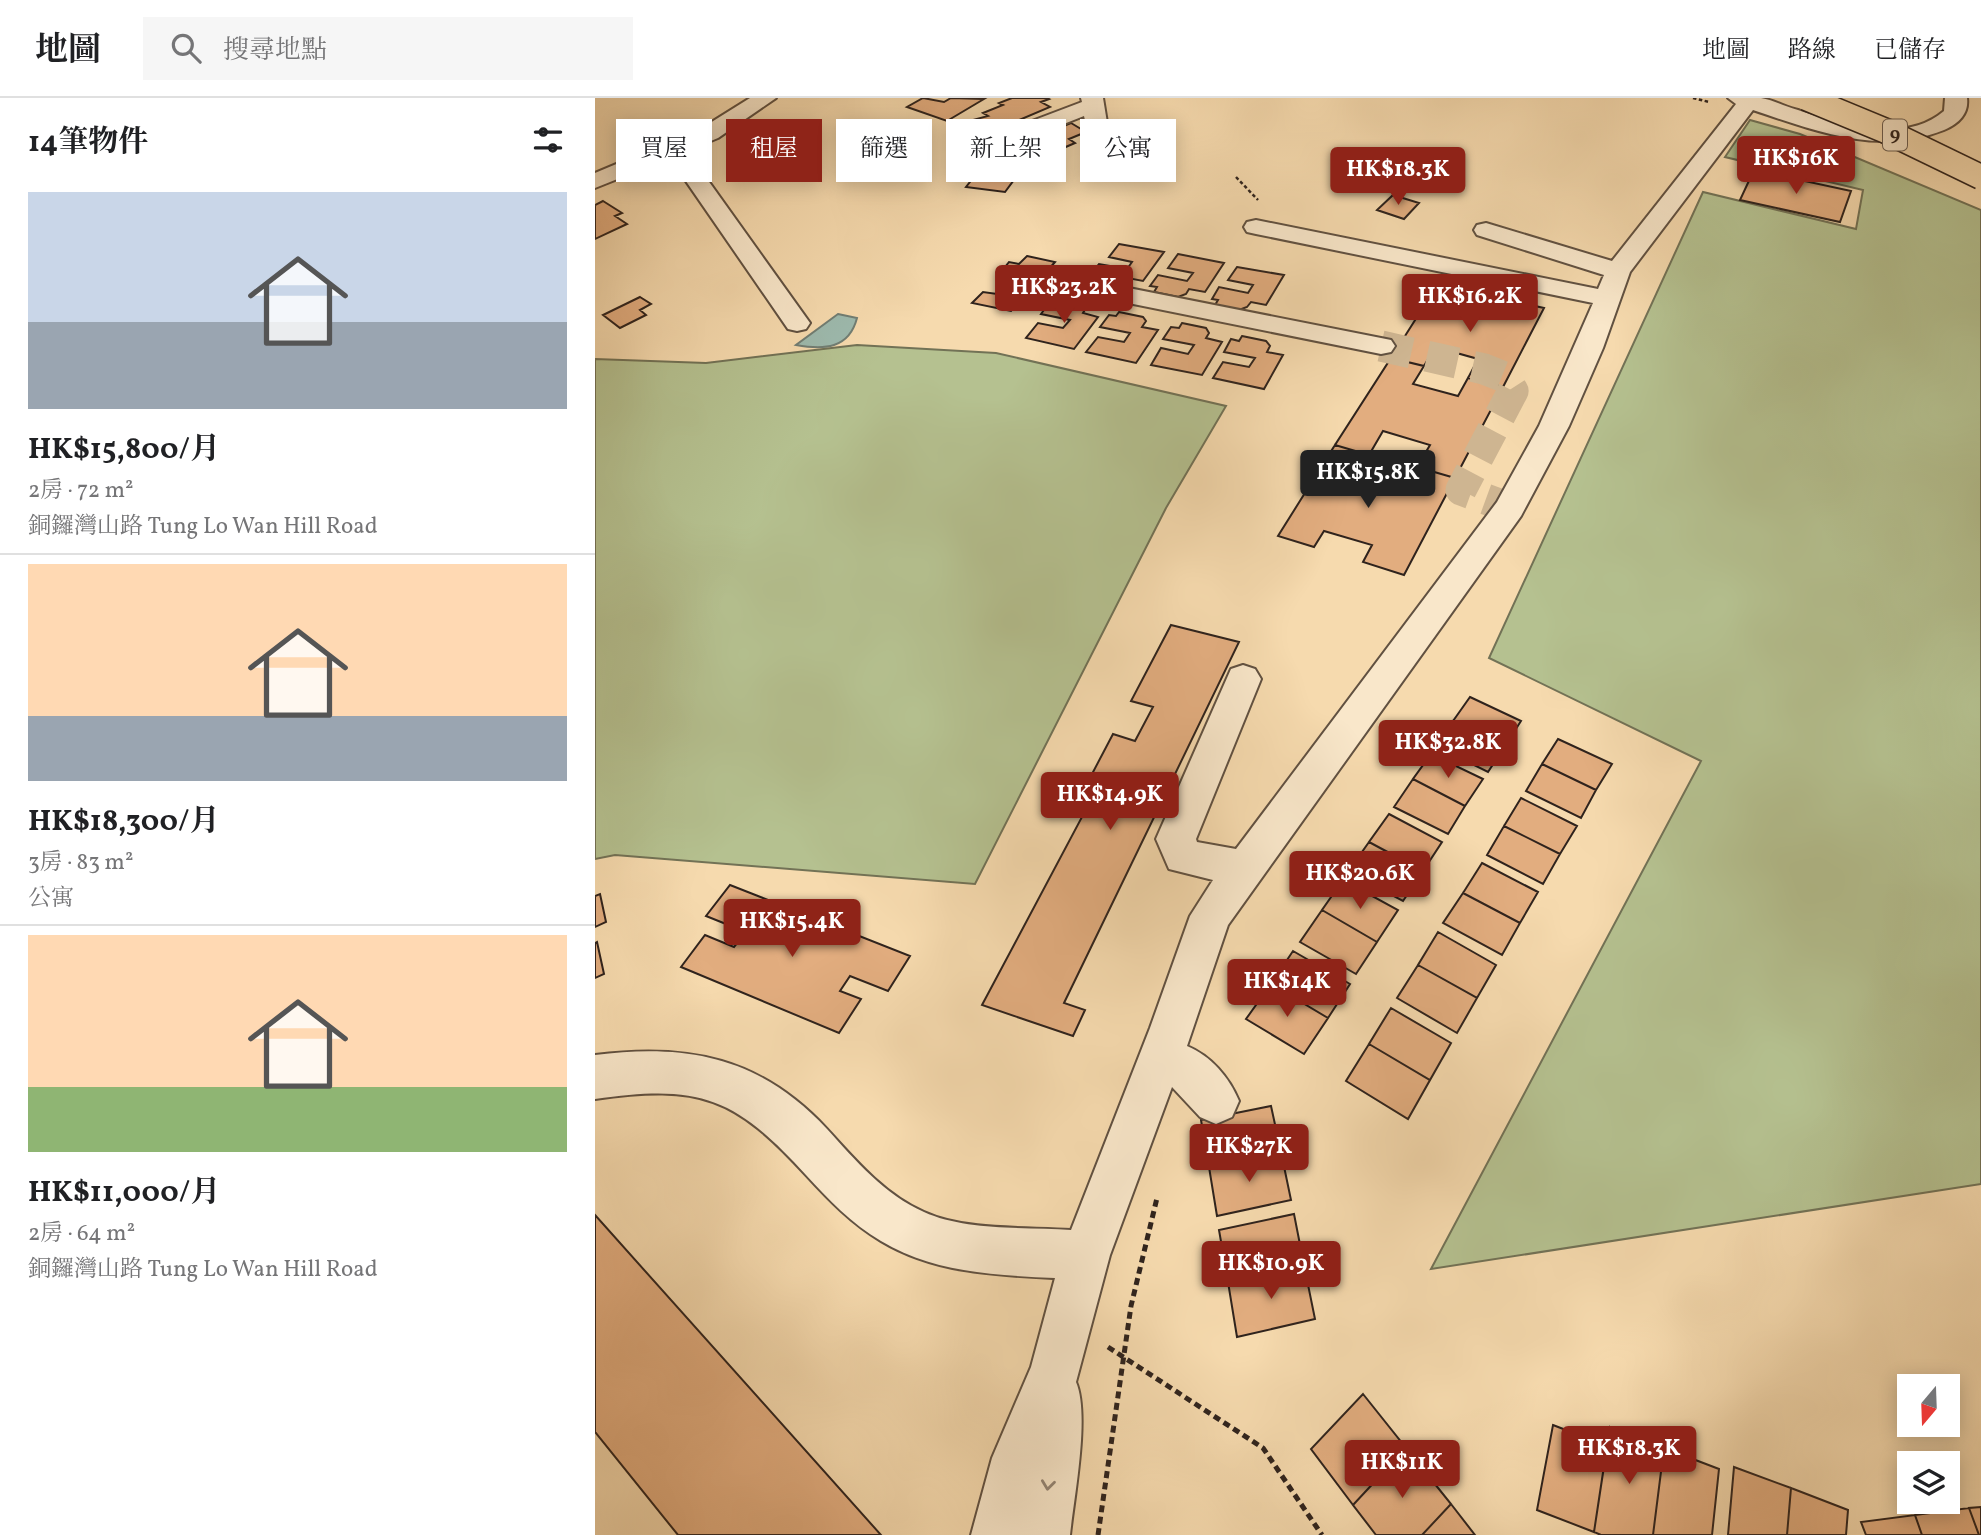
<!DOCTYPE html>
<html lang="zh-TW">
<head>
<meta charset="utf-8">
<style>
	body { margin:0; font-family:Vollkorn,"Noto Serif TC",serif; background:#f6f6f6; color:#202124; height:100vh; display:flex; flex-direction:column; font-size:26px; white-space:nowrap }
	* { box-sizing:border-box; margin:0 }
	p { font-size:23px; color:#757577 }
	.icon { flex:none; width:38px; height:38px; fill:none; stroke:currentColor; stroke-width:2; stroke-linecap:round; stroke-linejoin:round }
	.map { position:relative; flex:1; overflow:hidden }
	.details { display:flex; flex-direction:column; background:#fff; width:595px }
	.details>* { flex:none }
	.top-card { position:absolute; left:21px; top:21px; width:665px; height:63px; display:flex; gap:14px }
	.needle { width:46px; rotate:199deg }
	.fabs { position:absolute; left:1302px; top:1276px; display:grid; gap:14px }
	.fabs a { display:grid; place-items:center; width:63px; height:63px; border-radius:0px; background:#fff; box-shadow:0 4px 18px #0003; font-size:35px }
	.price { position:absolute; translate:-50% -60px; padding:0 16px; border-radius:7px; background:#8f2418; color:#fff; font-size:23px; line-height:46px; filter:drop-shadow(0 2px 4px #0008) }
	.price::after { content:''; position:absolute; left:50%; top:42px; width:21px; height:16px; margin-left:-10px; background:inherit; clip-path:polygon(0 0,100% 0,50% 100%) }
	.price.active { background:#222; color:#fff }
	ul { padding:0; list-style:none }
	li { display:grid; align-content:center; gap:14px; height:371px; padding:0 28px }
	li+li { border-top:2px solid #e0e0e0 }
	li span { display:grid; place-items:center; height:217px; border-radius:0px; color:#555 }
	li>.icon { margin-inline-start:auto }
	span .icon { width:126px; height:126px; fill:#fffc; stroke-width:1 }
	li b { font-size:30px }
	h2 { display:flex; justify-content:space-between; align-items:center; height:84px; padding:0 28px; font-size:30px }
	.tag { padding:0 24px; border-radius:0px; background:#fff; box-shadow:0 4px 18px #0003; font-size:24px; line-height:63px }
	.tag.active { background:#8f2418; color:#fff }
	header { display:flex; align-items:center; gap:42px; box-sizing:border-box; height:98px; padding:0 35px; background:#fff; border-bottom:2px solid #e0e0e0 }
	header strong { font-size:33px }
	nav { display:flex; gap:38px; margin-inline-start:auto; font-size:24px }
	.search { width:490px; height:63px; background:#f6f6f6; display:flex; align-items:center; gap:18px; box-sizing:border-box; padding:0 24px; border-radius:0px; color:#757577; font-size:26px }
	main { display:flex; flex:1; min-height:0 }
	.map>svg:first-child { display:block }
</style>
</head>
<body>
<header>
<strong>地圖</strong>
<div class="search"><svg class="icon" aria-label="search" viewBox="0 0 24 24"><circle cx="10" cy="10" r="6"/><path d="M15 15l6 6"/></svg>搜尋地點</div>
<nav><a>地圖</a><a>路線</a><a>已儲存</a></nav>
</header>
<main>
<section class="details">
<h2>14筆物件<svg class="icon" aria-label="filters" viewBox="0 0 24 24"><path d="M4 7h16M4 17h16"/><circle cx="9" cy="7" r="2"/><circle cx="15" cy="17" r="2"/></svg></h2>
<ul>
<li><span style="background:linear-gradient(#c9d6e8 60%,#9aa5b1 0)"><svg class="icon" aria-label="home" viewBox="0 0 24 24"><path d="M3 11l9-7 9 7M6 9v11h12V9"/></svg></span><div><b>HK$15,800/月</b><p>2房 · 72 m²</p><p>銅鑼灣山路 Tung Lo Wan Hill Road</p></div></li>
<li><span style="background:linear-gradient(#ffd9b3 70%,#9aa5b1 0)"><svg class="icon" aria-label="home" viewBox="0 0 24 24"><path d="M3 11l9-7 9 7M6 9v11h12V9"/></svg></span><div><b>HK$18,300/月</b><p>3房 · 83 m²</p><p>公寓</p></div></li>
<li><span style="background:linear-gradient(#ffd9b3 70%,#8fb573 0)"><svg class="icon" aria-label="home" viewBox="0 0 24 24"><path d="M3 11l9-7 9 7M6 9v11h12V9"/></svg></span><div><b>HK$11,000/月</b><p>2房 · 64 m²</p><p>銅鑼灣山路 Tung Lo Wan Hill Road</p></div></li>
</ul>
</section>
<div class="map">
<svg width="1386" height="1437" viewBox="0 0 1386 1437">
	<rect width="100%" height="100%" fill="#f6daae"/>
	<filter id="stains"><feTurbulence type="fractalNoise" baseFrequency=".00286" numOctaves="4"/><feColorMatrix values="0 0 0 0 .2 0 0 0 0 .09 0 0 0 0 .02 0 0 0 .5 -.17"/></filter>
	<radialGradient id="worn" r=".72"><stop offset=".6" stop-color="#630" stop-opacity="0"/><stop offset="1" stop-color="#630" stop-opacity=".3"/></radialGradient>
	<path fill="#b5c190" stroke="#727256" stroke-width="2" d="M1155,22L1205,36L1386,112V1086L836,1171L1106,663L894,560L1108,94L1261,131L1268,92L1130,59Z
		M262,247L401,255L631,308L571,410L380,786L20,757L0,761V261L111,265Z"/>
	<path fill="#9dbaae" stroke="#717e74" stroke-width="2" d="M243,216L262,220C254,251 229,252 201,247Z"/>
	<path fill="#e2ad7f" stroke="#2f231d" stroke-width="2" d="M328,0L349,4L356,0L389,1L352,23L312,9Z
		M417,0H452L454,1L446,4L455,9L410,28L407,26L389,32L374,23L393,18L388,15L408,7L404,5Z
		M476,25L491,34L474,41L480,45L466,51L460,47L436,50L427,45Z
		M398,55L423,58L417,65L430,67L410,94L371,89L378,80L367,79L379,65L389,66Z
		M1159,72L1256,93L1245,124L1145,102Z
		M798,97L824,105L809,121L782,112Z
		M8,103L27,115L20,118L32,126L0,141V107Z
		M524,146L569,154L548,183L533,180L530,185L522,187L499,183L502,178L495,177L504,166L532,171L537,164L514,159Z
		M583,156L629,165L610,194L594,191L591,196L583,199L559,194L562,189L555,188L563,177L592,183L598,175L573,170Z
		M432,158L460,164L447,179L435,177L429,185L433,186L435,191L416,213L377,205L388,194L402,196L420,176L407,173L414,164L424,166Z
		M642,169L689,177L671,207L656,204L652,209L644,212L620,207L623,202L617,201L624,189L653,195L658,187L633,182Z
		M843,186L874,193L864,208L909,219L917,203L949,210L908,289L873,280L883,261L840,249L829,268L796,260Z
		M45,199L56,206L45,212L51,217L25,230L8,217Z
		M466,201L489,205L491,210L488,215L503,219L479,251L431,240L443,225L468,230L475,222L446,216L455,204L462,205Z
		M524,214L548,219L551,223L547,229L563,232L541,265L491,254L503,239L529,244L535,235L505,229L514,217L521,218Z
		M587,225L611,230L614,235L611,240L627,244L607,277L556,267L566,250L593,256L599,247L568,241L576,229L584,230Z
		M647,238L671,243L675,248L672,254L688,257L669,291L618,280L628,264L654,269L660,260L629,254L636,241L644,243Z
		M796,260L829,268L818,286L863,298L873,280L908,289L860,380L822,369L835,347L788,333L774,357L740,347Z
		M740,347L774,357L762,377L810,391L822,369L860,380L809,477L768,464L777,447L729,433L719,449L683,438Z
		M576,527L644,544L469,905L490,912L478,938L387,907L487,719L476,716L518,636L540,643L558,609L536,603Z
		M875,599L926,623L910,648L858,623Z
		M858,623L910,648L893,674L841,648Z
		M963,641L1017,666L1001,692L947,666Z
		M836,656L888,681L870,708L818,681Z
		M947,666L1001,692L986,720L931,693Z
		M818,681L870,708L853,736L799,709Z
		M926,700L982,728L965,756L909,728Z
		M794,716L847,744L828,773L774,744Z
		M909,728L965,756L948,786L892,757Z
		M774,744L828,773L808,803L753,774Z
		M887,765L943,794L925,825L868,795Z
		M748,782L803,812L782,844L727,812Z
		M135,787L315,858L293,893L255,878L245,893L266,901L244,935L86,869L110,837L139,849L151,834L111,818Z
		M868,795L925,825L907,857L848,825Z
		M5,796L11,824L0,829V798Z
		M727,812L782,844L761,876L705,844Z
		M843,834L901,867L882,900L823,867Z
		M2,844L9,876L0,880V845Z
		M698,853L755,886L733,920L676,886Z
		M823,867L882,900L862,935L802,900Z
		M676,886L733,920L709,956L651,921Z
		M796,910L856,945L835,982L774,946Z
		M774,946L835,982L813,1021L751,983Z
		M676,1008L686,1054L614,1069L606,1022Z
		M686,1054L696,1102L622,1118L614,1069Z
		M699,1116L709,1167L633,1184L624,1132Z
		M0,1117L286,1437H83L0,1334Z
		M709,1167L720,1221L642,1239L633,1184Z
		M768,1296L811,1350L758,1407L716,1351Z
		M958,1327L1012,1348L999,1434L942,1412Z
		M1015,1329L1069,1350L1058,1437H1006L999,1434Z
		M811,1350L856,1406L827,1437H781L758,1407Z
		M1069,1350L1124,1371L1117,1437H1058Z
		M1139,1369L1196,1390L1192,1437H1133Z
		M1196,1390L1253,1412L1251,1437H1192Z
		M856,1406L880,1437H827Z
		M1386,1409V1437H1384L1374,1410Z
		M1374,1410L1384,1437H1327L1320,1417Z
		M1320,1417L1327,1437H1271L1266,1424Z"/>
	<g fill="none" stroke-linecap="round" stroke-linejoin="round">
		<path stroke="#ceb591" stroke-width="31" stroke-dasharray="31 16" stroke-linecap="butt" d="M786,248L889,271L909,279L918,293L866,392L915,410"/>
		<g stroke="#615141" stroke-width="4">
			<path id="minor" d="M155,0H181L123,40L92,53L215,225L211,231L202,233L193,231L75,60L0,90V75L107,30Z
				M486,0H508L515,43L512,48H496L489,18L390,57H374L371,52L374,47L487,4Z
				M1133,0C1144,0 1156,0 1166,0C1178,2 1191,9 1203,12C1247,27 1309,47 1349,13L1350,0H1372C1374,16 1363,26 1349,32C1285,58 1220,33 1158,12L1035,174L1008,250L974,328L926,418L633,827L592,948C616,958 634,979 644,1003L637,1019L621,1026L605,1019L577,989L515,1157L481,1284C495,1317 479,1399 475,1437H376L397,1360L436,1269L460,1180C400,1177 339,1175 286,1143C257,1126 233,1101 211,1077C140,999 105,986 0,1001V957C94,945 166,960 232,1031C260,1062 290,1097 329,1114C370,1133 432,1129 476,1132L555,930L595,818L618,782L574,771L561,741L636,571L648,567L660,571L666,581L601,741L602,744L641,751L902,404L944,328L998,205L661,136L652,134L649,129L652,124L661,122L1003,191L1009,177L882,137L879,132L882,127L891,125L1017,163L1141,6Z
				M458,175L786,240L796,242L800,248L796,254L786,256L449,188L445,183L449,178Z"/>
		</g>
		<path stroke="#2f231d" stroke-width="2.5" stroke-dasharray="3.5 2.5" stroke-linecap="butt" d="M1098,0L1114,4
			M641,79L663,102"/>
		<path stroke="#2f231d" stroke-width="5" stroke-dasharray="7 4.5" stroke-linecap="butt" d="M513,1249L668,1350L727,1437
			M503,1437L536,1208L562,1100"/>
		<use href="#minor" fill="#f9e7ca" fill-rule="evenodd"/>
		<g stroke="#2f231d" stroke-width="27" stroke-linecap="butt">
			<path id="highway-bridge" d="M1211,0L1291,33L1386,79"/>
		</g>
		<use href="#highway-bridge" stroke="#f6daae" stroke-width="24"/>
	</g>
	<defs><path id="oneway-chevron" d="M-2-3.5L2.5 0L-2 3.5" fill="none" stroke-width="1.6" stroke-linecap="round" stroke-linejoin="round" transform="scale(1.75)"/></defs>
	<use stroke="#948574" href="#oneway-chevron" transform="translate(453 1387) rotate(97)"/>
	<g text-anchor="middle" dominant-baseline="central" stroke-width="6" stroke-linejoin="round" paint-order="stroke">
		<rect fill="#f9e7ca" stroke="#6c5e51" stroke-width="2" x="1288" y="21.5" width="24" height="31" rx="5"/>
		<g font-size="19" font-weight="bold" fill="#2f231d">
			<text x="1300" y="37">9</text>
		</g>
	</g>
	<rect width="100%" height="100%" filter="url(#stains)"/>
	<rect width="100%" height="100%" fill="url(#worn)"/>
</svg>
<div class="fabs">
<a><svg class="needle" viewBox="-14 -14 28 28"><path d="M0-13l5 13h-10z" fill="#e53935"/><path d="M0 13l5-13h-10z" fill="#757577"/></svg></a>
<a><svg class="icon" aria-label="layers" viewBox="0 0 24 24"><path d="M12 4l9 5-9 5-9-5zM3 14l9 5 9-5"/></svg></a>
</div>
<b class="price" style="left:1201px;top:98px">HK$16K</b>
<b class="price" style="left:803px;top:109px">HK$18.3K</b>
<b class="price" style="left:469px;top:227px">HK$23.2K</b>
<b class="price" style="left:875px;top:236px">HK$16.2K</b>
<b class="price active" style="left:773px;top:412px">HK$15.8K</b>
<b class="price" style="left:853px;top:682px">HK$32.8K</b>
<b class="price" style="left:515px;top:734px">HK$14.9K</b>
<b class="price" style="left:765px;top:813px">HK$20.6K</b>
<b class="price" style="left:197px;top:861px">HK$15.4K</b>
<b class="price" style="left:692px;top:921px">HK$14K</b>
<b class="price" style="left:654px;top:1086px">HK$27K</b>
<b class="price" style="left:676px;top:1203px">HK$10.9K</b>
<b class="price" style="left:1034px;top:1388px">HK$18.3K</b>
<b class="price" style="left:807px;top:1402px">HK$11K</b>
<div class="top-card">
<a class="tag">買屋</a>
<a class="tag active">租屋</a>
<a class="tag">篩選</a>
<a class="tag">新上架</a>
<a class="tag">公寓</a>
</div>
</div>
</main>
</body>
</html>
